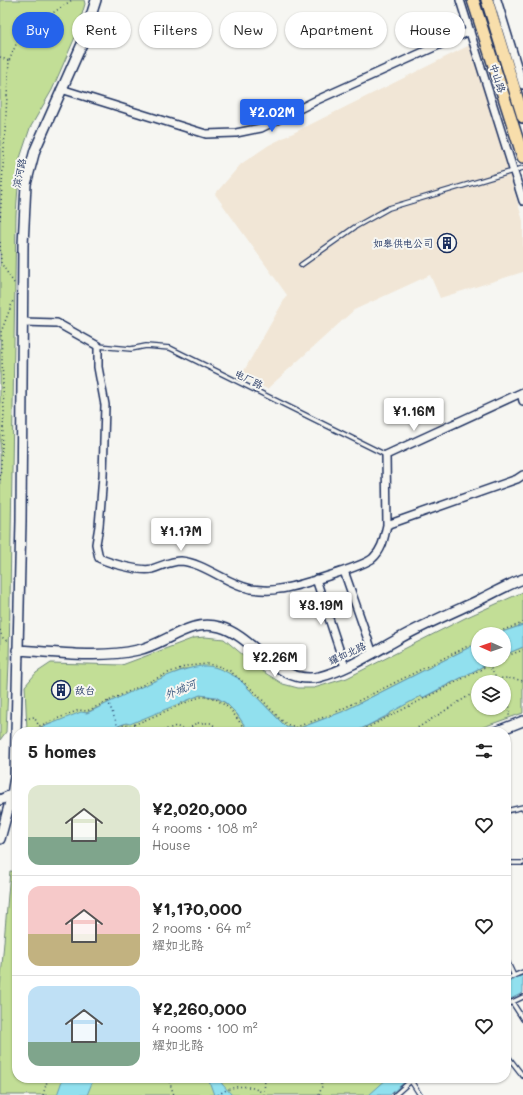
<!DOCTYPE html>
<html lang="en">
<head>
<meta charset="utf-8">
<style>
	body { margin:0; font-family:Mali,"LXGW WenKai TC",sans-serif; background:#f6f6f6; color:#222; height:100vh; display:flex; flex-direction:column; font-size:15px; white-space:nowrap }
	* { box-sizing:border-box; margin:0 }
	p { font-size:13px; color:#767676 }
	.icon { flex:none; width:22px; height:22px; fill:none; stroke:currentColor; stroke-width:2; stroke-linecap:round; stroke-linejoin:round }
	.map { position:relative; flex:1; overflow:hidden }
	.panel { position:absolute; left:12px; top:727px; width:499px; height:356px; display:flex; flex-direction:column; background:#fff; border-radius:16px; box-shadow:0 1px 3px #0004 }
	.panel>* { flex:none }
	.top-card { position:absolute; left:12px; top:12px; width:499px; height:36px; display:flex; gap:8px }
	.needle { width:26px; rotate:272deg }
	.buttons { position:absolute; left:471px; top:627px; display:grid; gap:8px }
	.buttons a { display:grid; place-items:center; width:40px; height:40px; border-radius:50%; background:#fff; box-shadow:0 1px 3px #0004; font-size:20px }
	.price { position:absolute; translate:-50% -34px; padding:0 9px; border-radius:4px; background:#fff; color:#222; font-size:13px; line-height:26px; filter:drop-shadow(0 1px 2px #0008) }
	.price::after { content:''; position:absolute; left:50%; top:24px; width:12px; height:9px; margin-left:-6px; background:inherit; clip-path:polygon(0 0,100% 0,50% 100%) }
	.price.current { background:#2563eb; color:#fff }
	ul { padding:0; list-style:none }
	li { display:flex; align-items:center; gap:12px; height:100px; padding:0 16px }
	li+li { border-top:1px solid #e0e0e0 }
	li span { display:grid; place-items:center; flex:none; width:112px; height:80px; border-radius:12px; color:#555 }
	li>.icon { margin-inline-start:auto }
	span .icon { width:48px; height:48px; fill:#fffc; stroke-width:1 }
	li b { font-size:17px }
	h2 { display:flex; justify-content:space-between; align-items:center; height:48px; padding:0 16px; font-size:17px }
	.chip { padding:0 14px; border-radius:18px; background:#fff; box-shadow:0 1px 3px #0004; font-size:14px; line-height:36px }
	.chip.current { background:#2563eb; color:#fff }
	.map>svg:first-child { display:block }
</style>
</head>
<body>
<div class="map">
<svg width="523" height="1095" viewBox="0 0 523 1095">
	<rect width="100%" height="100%" fill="#f6f6f2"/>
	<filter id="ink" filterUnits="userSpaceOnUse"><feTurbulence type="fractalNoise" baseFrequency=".025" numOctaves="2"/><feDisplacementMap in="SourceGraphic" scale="8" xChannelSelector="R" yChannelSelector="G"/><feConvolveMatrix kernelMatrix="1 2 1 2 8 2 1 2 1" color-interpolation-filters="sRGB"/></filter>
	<g filter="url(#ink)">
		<path fill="#f1e6d6" d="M472,44L523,221V272L440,298L430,275L354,310L267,389L241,376L287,295L215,194L241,164L269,145Z"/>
		<path fill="#c2de96" stroke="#6e867a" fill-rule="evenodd" d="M0,0H84L85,4L76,35L52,90L30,128L20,158L16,215L9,663L6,732L0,740Z
			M523,592V625L496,634H478V643L342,712L300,728L286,727L238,678L216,668L184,669L86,713L27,731L25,686L36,673L51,663L122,665L194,638L205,637L224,639L262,671L283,684L298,688H314L347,678L465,618Z
			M523,647V713L469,732H355L390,715L389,713L421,696L423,698L495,660H504V655ZM478,682H504V708H478Z
			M200,695C227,697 235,711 249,732H103Z
			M10,871L17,872V1078H400L381,1095H0V989Z"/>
		<path fill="#91e0ee" stroke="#6299b4" d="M523,625V647L504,655V634H496Z
			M478,643V660H495L422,698L421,696L390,713V714L355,732H249L237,714L226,703L216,697L200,695L130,724L126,723L103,732H25L38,729L81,712L87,713C114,701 179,665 206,666C217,666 228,673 238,678L286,727L300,728L342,712Z
			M523,975V993L506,1001V983Z
			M63,1078H94L87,1095H57Z
			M208,1078H220L222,1084L232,1095H214Z
			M388,1078H409L390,1095H369Z"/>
		<path fill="#f6f6f2" d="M17,733V770L4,775L5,738Z"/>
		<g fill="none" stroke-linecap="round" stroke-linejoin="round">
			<g stroke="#1b2f5e" stroke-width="6">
				<path id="service" d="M301,265L355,227L389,208L523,168
					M98,346L131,349L146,346L170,348L386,455
					M506,811L523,807V809
					M506,863H523
					M506,959L514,976
					M506,979L523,972
					M512,1002L523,1019
					M506,1005L523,997
					M506,1054L523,1076
					M411,1081L420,1095
					M395,1095L414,1078"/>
			</g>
			<g stroke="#1b2f5e" stroke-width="10">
				<path id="minor" d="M460,0L523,201
					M497,0L523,85
					M61,89L206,134L236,133L261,128L317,100L470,31
					M23,322L57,323L98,346V367L105,405L103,476L99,526L96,544L99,558C109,563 141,572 152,569C162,566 170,561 181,561C204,563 227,584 251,589C259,590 271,591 279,589C292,588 365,566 373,558C383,549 384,537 387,525L517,479L523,475
					M521,393L523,401
					M387,525L386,455L523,392
					M344,571L373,654
					M316,579L345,667"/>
			</g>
			<g stroke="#1b2f5e" stroke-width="12">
				<path id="tertiary" d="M17,650C56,652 99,659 138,650C166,644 190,618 220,627C256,637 277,686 319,677C347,670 373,653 398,639C423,625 451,613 477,601C492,594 507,585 523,579
					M495,732L523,721
					M0,800L15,793
					M0,839L12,795L15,776L21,521L23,245L26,184L35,150L82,44L96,0"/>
			</g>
			<g stroke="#1b2f5e" stroke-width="14">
				<path id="primary" d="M473,0L523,157
					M487,0L523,117"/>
			</g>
			<path stroke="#1b2f5e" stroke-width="1.5" stroke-dasharray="1 3" stroke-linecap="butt" d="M0,57L9,61
				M0,220L9,61L20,35L72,0
				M0,242L1,263L14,283
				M0,480L4,412L1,332L13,301
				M0,630L2,637L8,642
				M492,634L523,623
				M504,657L523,650
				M489,665L498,682
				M490,682C499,676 513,678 523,681
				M504,688L510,700L509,717
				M108,701L118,727
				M25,719L34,717L39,726L79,710L87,711L168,673L187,666L207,664L218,666L230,671L256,693L279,718L286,724L296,727L330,715L478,641
				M108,732L124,725L131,726L192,700L200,697H209L216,699L230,709L247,732
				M159,732L176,726L187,731L196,723H211L221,732
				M359,732L499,660
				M411,732L478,690
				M170,1078L169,1081L174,1095
				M361,1078H372
				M43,1095L48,1078
				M218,1095C232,1085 248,1083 263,1093
				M264,1095L265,1078
				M319,1095L322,1086L321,1078"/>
			<use href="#service" stroke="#f6f6f2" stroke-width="3.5"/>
			<use href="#minor" stroke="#f6f6f2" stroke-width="7"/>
			<use href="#tertiary" stroke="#f6f6f2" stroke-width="9"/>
			<use href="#primary" stroke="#f8deab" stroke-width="11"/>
		</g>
	</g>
	<defs>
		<g id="building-ring" transform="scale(1)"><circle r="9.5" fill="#f6f6f2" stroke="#1b2f5e" stroke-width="1.5"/><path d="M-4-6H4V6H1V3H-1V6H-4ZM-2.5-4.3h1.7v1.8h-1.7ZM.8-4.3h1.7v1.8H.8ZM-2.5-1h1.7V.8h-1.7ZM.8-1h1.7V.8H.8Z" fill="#1b2f5e"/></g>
	</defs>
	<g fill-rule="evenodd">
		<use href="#building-ring" x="447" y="243"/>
		<use href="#building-ring" x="61" y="690"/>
	</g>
	<g text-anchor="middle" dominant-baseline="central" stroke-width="4" stroke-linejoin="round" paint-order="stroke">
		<g font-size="10" fill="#1b2f5e" stroke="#f6f6f2">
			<text transform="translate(498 78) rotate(72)">中山路</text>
			<text transform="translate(19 173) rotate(-78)">滨河路</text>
			<text transform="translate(249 379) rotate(26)">电厂路</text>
			<text transform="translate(347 653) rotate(-25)">耀如北路</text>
		</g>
		<g font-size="10" fill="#1b2f5e" stroke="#f6f6f2" text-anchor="end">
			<text x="433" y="243">如皋供电公司</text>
			<text x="75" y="690" text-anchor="start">敌台</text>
		</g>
		<g font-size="11" font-style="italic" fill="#33527b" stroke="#f6f6f2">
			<text transform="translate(180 689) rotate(-23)">外城河</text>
		</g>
	</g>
</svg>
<div class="buttons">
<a><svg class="needle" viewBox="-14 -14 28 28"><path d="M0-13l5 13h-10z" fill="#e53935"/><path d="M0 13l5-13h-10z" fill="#767676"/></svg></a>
<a><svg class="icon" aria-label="layers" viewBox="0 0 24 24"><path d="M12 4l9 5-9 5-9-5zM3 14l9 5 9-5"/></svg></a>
</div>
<b class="price current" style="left:272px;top:133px">¥2.02M</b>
<b class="price" style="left:414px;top:432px">¥1.16M</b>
<b class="price" style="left:181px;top:552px">¥1.17M</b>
<b class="price" style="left:321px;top:626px">¥3.19M</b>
<b class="price" style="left:275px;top:678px">¥2.26M</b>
<div class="top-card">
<a class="chip current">Buy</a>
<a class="chip">Rent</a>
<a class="chip">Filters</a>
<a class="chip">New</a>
<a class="chip">Apartment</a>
<a class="chip">House</a>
</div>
<section class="panel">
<h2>5 homes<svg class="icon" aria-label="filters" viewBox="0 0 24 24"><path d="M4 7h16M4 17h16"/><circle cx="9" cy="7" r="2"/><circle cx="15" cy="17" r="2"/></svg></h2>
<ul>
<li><span style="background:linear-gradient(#dfe7d0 65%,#7fa58c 0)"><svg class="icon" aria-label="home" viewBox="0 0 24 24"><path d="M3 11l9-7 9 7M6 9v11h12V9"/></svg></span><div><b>¥2,020,000</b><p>4 rooms · 108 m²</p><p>House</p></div><svg class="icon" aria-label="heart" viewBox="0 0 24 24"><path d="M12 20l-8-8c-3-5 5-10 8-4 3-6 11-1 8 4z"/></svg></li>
<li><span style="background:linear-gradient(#f6c9c9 60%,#c2b280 0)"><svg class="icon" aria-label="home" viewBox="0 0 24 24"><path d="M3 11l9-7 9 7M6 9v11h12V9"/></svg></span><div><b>¥1,170,000</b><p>2 rooms · 64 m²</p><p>耀如北路</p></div><svg class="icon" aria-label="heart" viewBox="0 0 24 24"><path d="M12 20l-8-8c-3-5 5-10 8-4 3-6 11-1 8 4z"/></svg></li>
<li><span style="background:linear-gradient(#bfe0f5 70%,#7fa58c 0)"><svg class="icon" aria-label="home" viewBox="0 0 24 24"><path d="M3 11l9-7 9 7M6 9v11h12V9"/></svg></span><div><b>¥2,260,000</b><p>4 rooms · 100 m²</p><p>耀如北路</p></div><svg class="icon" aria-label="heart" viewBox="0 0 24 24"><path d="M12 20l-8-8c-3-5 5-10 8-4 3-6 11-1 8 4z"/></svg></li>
</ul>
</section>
</div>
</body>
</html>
